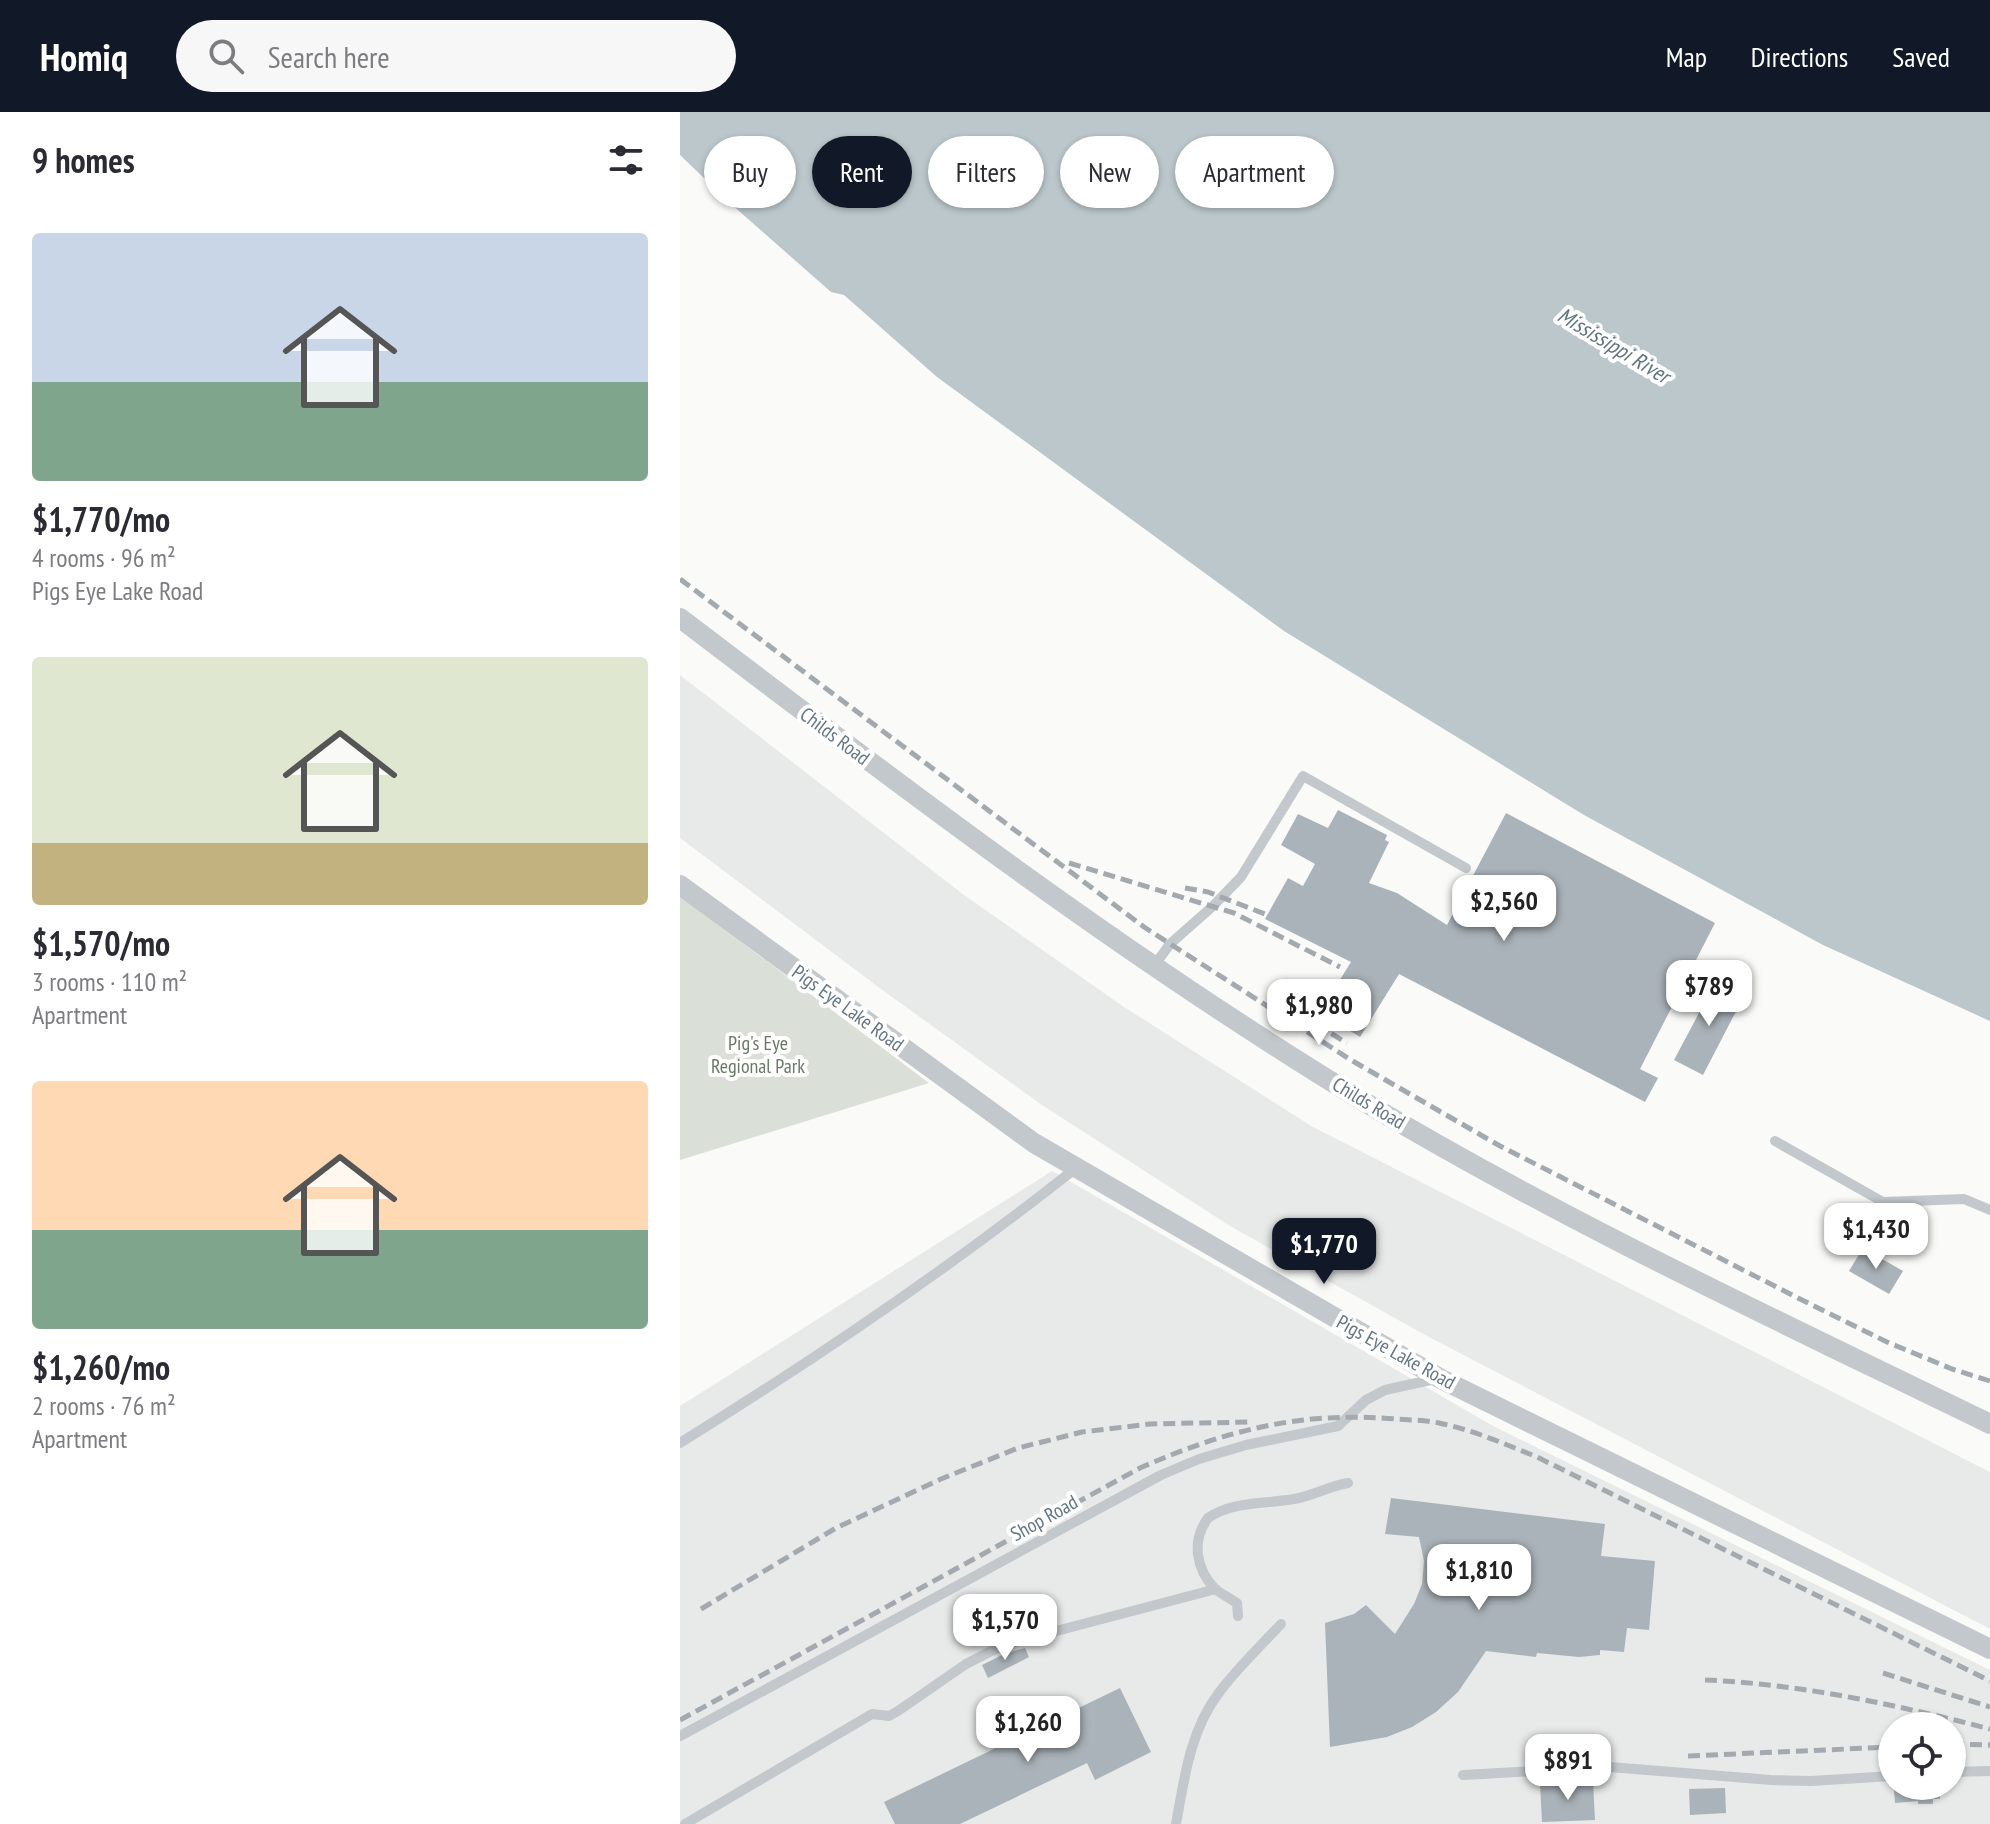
<!DOCTYPE html>
<html lang="en">
<head>
<meta charset="utf-8">
<style>
	body { margin:0; font-family:"PT Sans Narrow",sans-serif; background:#f7f7f7; color:#2b2b33; height:100vh; display:flex; flex-direction:column; font-size:30px; white-space:nowrap }
	* { box-sizing:border-box; margin:0 }
	p { font-size:26px; color:#7c7c81 }
	.icon { flex:none; width:44px; height:44px; fill:none; stroke:currentColor; stroke-width:2; stroke-linecap:round; stroke-linejoin:round }
	.map { position:relative; flex:1; overflow:hidden }
	.sheet { display:flex; flex-direction:column; background:#fff; width:680px }
	.sheet>* { flex:none }
	.guide { position:absolute; left:24px; top:24px; width:760px; height:72px; display:flex; gap:16px }
	.tools { position:absolute; left:1198px; top:1600px; display:grid; gap:16px }
	.tools a { display:grid; place-items:center; width:88px; height:88px; border-radius:50%; background:#fff; box-shadow:0 2px 6px #0004; font-size:40px }
	.price { position:absolute; translate:-50% -68px; padding:0 18px; border-radius:16px; background:#fff; color:#222; font-size:26px; line-height:52px; filter:drop-shadow(0 2px 4px #0008) }
	.price::after { content:''; position:absolute; left:50%; top:48px; width:24px; height:18px; margin-left:-12px; background:inherit; clip-path:polygon(0 0,100% 0,50% 100%) }
	.price.on { background:#111827; color:#fff }
	ul { padding:0; list-style:none }
	li { display:grid; align-content:center; gap:16px; height:424px; padding:0 32px }
	li span { display:grid; place-items:center; height:248px; border-radius:8px; color:#555 }
	li>.icon { margin-inline-start:auto }
	span .icon { width:144px; height:144px; fill:#fffc; stroke-width:1 }
	li b { font-size:34px }
	h2 { display:flex; justify-content:space-between; align-items:center; height:96px; padding:0 32px; font-size:34px }
	.pill { padding:0 28px; border-radius:36px; background:#fff; box-shadow:0 2px 6px #0004; font-size:28px; line-height:72px }
	.pill.on { background:#111827; color:#fff }
	header { display:flex; align-items:center; gap:48px; box-sizing:border-box; height:112px; padding:0 40px; background:#111827; color:#fff }
	header strong { font-size:38px }
	nav { display:flex; gap:44px; margin-inline-start:auto; font-size:28px }
	.search { width:560px; height:72px; background:#f7f7f7; display:flex; align-items:center; gap:20px; box-sizing:border-box; padding:0 28px; border-radius:44px; color:#7c7c81; font-size:30px }
	main { display:flex; flex:1; min-height:0 }
	.map>svg:first-child { display:block }
</style>
</head>
<body>
<header>
<strong>Homiq</strong>
<div class="search"><svg class="icon" aria-label="search" viewBox="0 0 24 24"><circle cx="10" cy="10" r="6"/><path d="M15 15l6 6"/></svg>Search here</div>
<nav><a>Map</a><a>Directions</a><a>Saved</a></nav>
</header>
<main>
<section class="sheet">
<h2>9 homes<svg class="icon" aria-label="filters" viewBox="0 0 24 24"><path d="M4 7h16M4 17h16"/><circle cx="9" cy="7" r="2"/><circle cx="15" cy="17" r="2"/></svg></h2>
<ul>
<li><span style="background:linear-gradient(#c9d6e8 60%,#7fa58c 0)"><svg class="icon" aria-label="home" viewBox="0 0 24 24"><path d="M3 11l9-7 9 7M6 9v11h12V9"/></svg></span><div><b>$1,770/mo</b><p>4 rooms · 96 m²</p><p>Pigs Eye Lake Road</p></div></li>
<li><span style="background:linear-gradient(#dfe7d0 75%,#c2b280 0)"><svg class="icon" aria-label="home" viewBox="0 0 24 24"><path d="M3 11l9-7 9 7M6 9v11h12V9"/></svg></span><div><b>$1,570/mo</b><p>3 rooms · 110 m²</p><p>Apartment</p></div></li>
<li><span style="background:linear-gradient(#ffd9b3 60%,#7fa58c 0)"><svg class="icon" aria-label="home" viewBox="0 0 24 24"><path d="M3 11l9-7 9 7M6 9v11h12V9"/></svg></span><div><b>$1,260/mo</b><p>2 rooms · 76 m²</p><p>Apartment</p></div></li>
</ul>
</section>
<div class="map">
<svg width="1310" height="1712" viewBox="0 0 1310 1712">
	<rect width="100%" height="100%" fill="#fafaf8"/>
	<path fill="#e8e9e9" fill-rule="evenodd" d="M0,563L284,783L444,895L633,1015L1310,1360V1517L747,1224L550,1114L362,993L201,877L0,726Z
		M372,1059L815,1315L1310,1558V1712H0V1294ZM1212,1614H1272V1674H1212Z"/>
	<path fill="#dadfd7" d="M0,784L249,971L0,1048Z"/>
	<path fill="#bbc7cb" d="M0,0H1310V909L1143,833L904,703L604,519L257,265L164,183L151,180L51,92L0,43Z"/>
	<path fill="#aab3b9" d="M658,698L707,723L705,728L709,730L689,771L717,781L767,813L826,701L1035,811L960,957L978,966L965,990L719,862L680,925L640,900L671,850L585,807L608,766L623,774L635,752L601,733L618,702L648,716Z
		M1036,869L1064,884L1023,963L994,948Z
		M1183,1136L1223,1159L1209,1182L1169,1159Z
		M711,1386L925,1412L921,1444L975,1449L969,1518L947,1516L944,1540L920,1538V1543L899,1545L857,1541L856,1545L806,1539L778,1580L756,1600L732,1615L707,1625L650,1635L645,1511L674,1502L686,1493L715,1522L734,1492L742,1472L744,1449L739,1425L705,1422Z
		M345,1536L349,1545L308,1566L302,1553L326,1541Z
		M440,1576L471,1640L415,1668L407,1651L280,1712H215L204,1690Z
		M913,1670L915,1708L862,1710L860,1672Z
		M1045,1676L1046,1701L1010,1703L1009,1677Z
		M1260,1677V1687H1253V1692H1238V1689L1215,1691L1214,1678Z"/>
	<g fill="none" stroke-linecap="round" stroke-linejoin="round">
		<path stroke="#c3c8cc" stroke-width="10" d="M474,854L490,832L533,794L561,765L623,664L786,756
			M1095,1029L1203,1090L1284,1087L1310,1098
			M0,1331C137,1246 270,1156 396,1056
			M558,1504L557,1491C550,1486 541,1482 535,1477C516,1457 511,1429 528,1406C553,1389 585,1392 614,1387C633,1384 649,1374 668,1371
			M0,1624L481,1363L519,1347L566,1333L658,1314L686,1288L705,1278L755,1267
			M1272,1660L1310,1659
			M783,1663L930,1655L1091,1668L1131,1669L1212,1664
			M5,1712L192,1602L209,1604L218,1599L286,1552L323,1533L536,1477
			M496,1712C504,1668 510,1619 538,1582C556,1557 580,1535 601,1512"/>
		<path stroke="#c3c8cc" stroke-width="20" d="M0,506C222,675 444,844 683,989C885,1110 1099,1209 1310,1312
			M0,773L354,1031L761,1267L1310,1537"/>
		<path stroke="#a2aab0" stroke-width="5" stroke-dasharray="12 6" stroke-linecap="butt" d="M0,467L464,815L671,948L820,1034L1122,1188L1207,1230L1272,1257L1310,1269
			M389,751L554,801L660,855
			M505,776L528,780L585,802
			M605,894L667,931
			M21,1497L156,1416L261,1367L338,1336L402,1320L470,1312L568,1310
			M1203,1561L1310,1595
			M1025,1568C1120,1572 1218,1593 1310,1617
			M0,1608L460,1356C546,1318 621,1299 716,1307C730,1308 745,1308 759,1311C793,1318 825,1332 857,1345L1310,1569
			M1272,1632L1310,1633
			M1008,1644L1212,1635"/>
	</g>
	<g text-anchor="middle" dominant-baseline="central" stroke-width="8" stroke-linejoin="round" paint-order="stroke">
		<g font-size="20" fill="#657683" stroke="#fff">
			<text transform="translate(155 624) rotate(37)">Childs Road</text>
			<text transform="translate(168 896) rotate(36)">Pigs Eye Lake Road</text>
			<text transform="translate(689 991) rotate(31)">Childs Road</text>
			<text transform="translate(716 1240) rotate(29)">Pigs Eye Lake Road</text>
			<text transform="translate(364 1406) rotate(-29)">Shop Road</text>
		</g>
		<g font-size="20" fill="#687a64" stroke="#fff">
			<text x="78" y="931">Pig's Eye<tspan x="78" dy="23">Regional Park</tspan></text>
		</g>
		<g font-size="22" font-style="italic" fill="#60757c" stroke="#fff">
			<text transform="translate(934 233) rotate(31)">Mississippi River</text>
		</g>
	</g>
</svg>
<div class="tools">
<a><svg class="icon" aria-label="locate" viewBox="0 0 24 24"><circle cx="12" cy="12" r="6"/><path d="M12 2v4M12 18v4M2 12h4M18 12h4"/></svg></a>
</div>
<b class="price" style="left:824px;top:831px">$2,560</b>
<b class="price" style="left:1029px;top:916px">$789</b>
<b class="price" style="left:639px;top:935px">$1,980</b>
<b class="price" style="left:1196px;top:1159px">$1,430</b>
<b class="price on" style="left:644px;top:1174px">$1,770</b>
<b class="price" style="left:799px;top:1500px">$1,810</b>
<b class="price" style="left:325px;top:1550px">$1,570</b>
<b class="price" style="left:348px;top:1652px">$1,260</b>
<b class="price" style="left:888px;top:1690px">$891</b>
<div class="guide">
<a class="pill">Buy</a>
<a class="pill on">Rent</a>
<a class="pill">Filters</a>
<a class="pill">New</a>
<a class="pill">Apartment</a>
</div>
</div>
</main>
</body>
</html>
